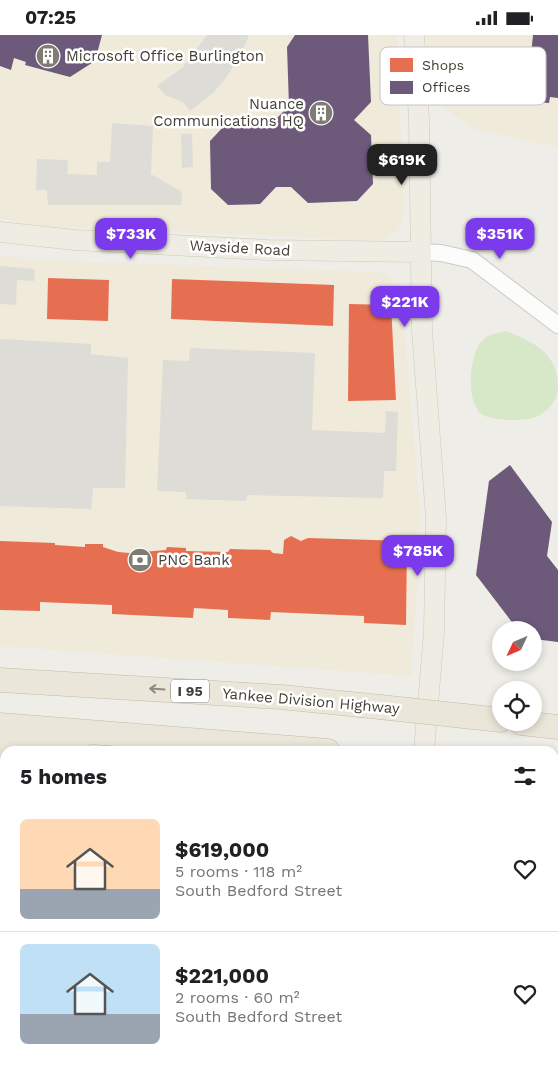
<!DOCTYPE html>
<html lang="en">
<head>
<meta charset="utf-8">
<style>
	body { margin:0; font-family:"Work Sans",sans-serif; background:#f2f2f2; color:#202124; height:100vh; display:flex; flex-direction:column; font-size:19px; white-space:nowrap }
	* { box-sizing:border-box; margin:0 }
	p { font-size:16px; color:#757577 }
	.icon { flex:none; width:28px; height:28px; fill:none; stroke:currentColor; stroke-width:2; stroke-linecap:round; stroke-linejoin:round }
	.map { position:relative; flex:1; overflow:hidden }
	.drawer { position:absolute; left:0px; top:711px; width:559px; height:321px; display:flex; flex-direction:column; background:#fff; border-radius:15px 15px 0 0; box-shadow:0 2px 8px #0003 }
	.drawer>* { flex:none }
	.needle { width:32px; rotate:226deg }
	.tools { position:absolute; left:492px; top:586px; display:grid; gap:10px }
	.tools a { display:grid; place-items:center; width:50px; height:50px; border-radius:50%; background:#fff; box-shadow:0 2px 8px #0003; font-size:25px }
	.price { position:absolute; translate:-50% -42px; padding:0 11px; border-radius:10px; background:#7c3aed; color:#fff; font-size:16px; line-height:32px; filter:drop-shadow(0 1px 2px #0008) }
	.price::after { content:''; position:absolute; left:50%; top:30px; width:15px; height:11px; margin-left:-8px; background:inherit; clip-path:polygon(0 0,100% 0,50% 100%) }
	.price.current { background:#222; color:#fff }
	ul { padding:0; list-style:none }
	li { display:flex; align-items:center; gap:15px; height:125px; padding:0 20px }
	li+li { border-top:1px solid #e0e0e0 }
	li span { display:grid; place-items:center; flex:none; width:140px; height:100px; border-radius:8px; color:#555 }
	li>.icon { margin-inline-start:auto }
	span .icon { width:60px; height:60px; fill:#fffc; stroke-width:1 }
	li b { font-size:21px }
	h2 { display:flex; justify-content:space-between; align-items:center; height:60px; padding:0 20px; font-size:21px }
	.status { display:flex; justify-content:space-between; align-items:center; height:35px; padding:0 25px; background:#fff; direction:ltr }
	.status svg { height:14px; fill:currentColor }
	.map>svg:first-child { display:block }
</style>
</head>
<body>
<div class="status"><b>07:25</b><svg viewBox="0 0 49 12"><path d="M0 12V9h3v3zM5 12V6h3v6zM10 12V3h3v9zM15 12V0h3v12zM26 1h20v11H26zM47 4h2v5h-2z"/></svg></div>
<div class="map">
<svg width="558" height="1032" viewBox="0 0 558 1032">
	<rect width="100%" height="100%" fill="#eeede7"/>
	<path fill="#f0eada" d="M0,0H397L404,177L401,189L396,197L382,206L23,190L0,183Z
		M426,0H558V112L477,95L430,64Z
		M0,220L39,225L380,237L401,250L419,465L420,511L411,641L0,611Z"/>
	<path fill="#d7e8c8" d="M506,296C535,308 558,318 558,353C558,364 549,375 540,380C531,385 520,385 510,385C501,384 487,384 480,378C466,365 469,319 482,306C488,299 497,298 506,296Z
		M0,748H5V914L0,909Z
		M56,1028H135L136,1032H57Z"/>
	<path fill="#dddcd7" d="M207,0H249L241,20L225,44L213,58L190,76L183,67L165,60L157,51L183,32Z
		M112,88L153,91L151,139L182,157L181,170H48L47,155H36L37,124L68,125L67,139L97,140V127H110Z
		M181,99H192L193,132L182,133Z
		M0,231L35,234L34,246L17,245L16,270L0,269Z
		M0,304L91,309V319L128,323L125,453H93L91,474L0,471Z
		M190,313L315,318L312,395L385,398L386,376L398,377L396,436H384L383,463L247,460L246,466L186,464V457L157,456L163,325L189,326Z
		M0,955L5,960V1028H35L36,1032H0Z"/>
	<path fill="#bad0e9" d="M0,789L5,791V886L0,884Z"/>
	<path fill="#e76f51" d="M48,243L109,245L108,286L47,284Z
		M172,244L334,250L333,291L171,284Z
		M349,269L391,270L396,365L348,366Z
		M291,501L301,506L308,503L407,506L406,590L364,588V581L271,577L270,585L228,583V575L194,573L193,583L112,579V570L40,567V576L0,575V506L55,508V510L85,512V509H103V512L118,517L130,518L166,515L167,512L186,513V516L228,517L230,514L270,515L273,518L283,519L284,505Z"/>
	<path fill="#6d597a" d="M0,0H102L95,26L70,42L25,30L26,27L14,23L11,35L0,31Z
		M295,0H368L371,67L354,85L371,100L373,149L357,166L308,168L291,152H276L260,169L228,170L211,154L210,106L225,90L272,88L289,71L287,12Z
		M533,0H558V63L550,62L549,68L536,67V60L527,59Z
		M510,430L552,487L547,521L558,535V607L534,604V595H518L476,540L489,446Z
		M215,1028H289V1032H215Z"/>
	<g fill="none" stroke-linecap="round" stroke-linejoin="round">
		<g stroke="#cbcac5" stroke-width="18">
			<path id="minor" d="M420,217L441,218L472,225L558,290"/>
		</g>
		<g stroke="#cfcab6" stroke-width="21">
			<path id="major" d="M414,0L419,85L422,296L436,483L434,597L424,716
				M0,197L75,205L268,215L420,217
				M419,1028L420,1032"/>
		</g>
		<g stroke="#c4bda4" stroke-width="25">
			<path id="highway" d="M0,645L281,662L380,672
				M464,681L501,685
				M521,688L558,692
				M0,690L328,716
				M0,714L78,707
				M554,740L558,741"/>
		</g>
		<use href="#minor" stroke="#fcfcfb" stroke-width="16"/>
		<use href="#major" stroke="#efede3" stroke-width="20"/>
		<use href="#highway" stroke="#eae6d9" stroke-width="24"/>
		<g stroke="#c4bda4" stroke-width="25" stroke-linecap="butt">
			<path id="highway-bridge" d="M380,672L464,681"/>
		</g>
		<use href="#highway-bridge" stroke="#eae6d9" stroke-width="24"/>
	</g>
	<defs><path id="oneway-shaft" d="M-6 0H5M1.5-3L5.5 0L1.5 3" fill="none" stroke-width="1.6" stroke-linecap="round" stroke-linejoin="round" transform="scale(1.25)"/></defs>
	<use stroke="#8e8a7e" href="#oneway-shaft" transform="translate(157 654) rotate(-176)"/>
	<defs>
		<g id="building-disc" transform="scale(1.25)"><circle r="9.5" fill="#7e7c73" stroke="#fff"/><path d="M-4-6H4V6H1V3H-1V6H-4ZM-2.5-4.3h1.7v1.8h-1.7ZM.8-4.3h1.7v1.8H.8ZM-2.5-1h1.7V.8h-1.7ZM.8-1h1.7V.8H.8Z" fill="#fff"/></g>
		<g id="bank-disc" transform="scale(1.25)"><circle r="9.5" fill="#7e7c73" stroke="#fff"/><path d="M-6-4H6V4H-6ZM0-2.3a2.3 2.3 0 1 0 0 4.6a2.3 2.3 0 1 0 0-4.6Z" fill="#fff"/></g>
	</defs>
	<g fill-rule="evenodd">
		<use href="#building-disc" x="48" y="21"/>
		<use href="#building-disc" x="321" y="78"/>
		<use href="#bank-disc" x="140" y="525"/>
	</g>
	<g text-anchor="middle" dominant-baseline="central" stroke-width="5" stroke-linejoin="round" paint-order="stroke">
		<rect fill="#fff" stroke="#7b7971" stroke-width="1" x="171" y="644.5" width="38" height="23" rx="4"/>
		<g font-size="14" font-weight="bold" fill="#423f34">
			<text x="190" y="656">I 95</text>
		</g>
		<g font-size="15" fill="#423f34" stroke="#fff" text-anchor="start">
			<text x="66" y="21">Microsoft Office Burlington</text>
			<text x="304" y="69" text-anchor="end">Nuance<tspan x="304" dy="17">Communications HQ</tspan></text>
			<text x="158" y="525">PNC Bank</text>
		</g>
		<g font-size="15" fill="#423f34" stroke="#fff">
			<text transform="translate(240 213) rotate(3)">Wayside Road</text>
			<text transform="translate(311 666) rotate(5)">Yankee Division Highway</text>
		</g>
	</g>
	<rect x="380" y="12" width="166" height="58" rx="8" fill="#fff" stroke="#c6c5c2" stroke-width="1"/>
	<rect x="390" y="23" width="23" height="14" fill="#e76f51"/>
	<rect x="390" y="46" width="23" height="13" fill="#6d597a"/>
	<g font-size="14" fill="#423f34">
		<text x="422" y="35">Shops</text>
		<text x="422" y="57">Offices</text>
	</g>
</svg>
<div class="tools">
<a><svg class="needle" viewBox="-14 -14 28 28"><path d="M0-13l5 13h-10z" fill="#e53935"/><path d="M0 13l5-13h-10z" fill="#757577"/></svg></a>
<a><svg class="icon" aria-label="locate" viewBox="0 0 24 24"><circle cx="12" cy="12" r="6"/><path d="M12 2v4M12 18v4M2 12h4M18 12h4"/></svg></a>
</div>
<b class="price current" style="left:402px;top:151px">$619K</b>
<b class="price" style="left:131px;top:225px">$733K</b>
<b class="price" style="left:500px;top:225px">$351K</b>
<b class="price" style="left:405px;top:293px">$221K</b>
<b class="price" style="left:418px;top:542px">$785K</b>
<section class="drawer">
<h2>5 homes<svg class="icon" aria-label="filters" viewBox="0 0 24 24"><path d="M4 7h16M4 17h16"/><circle cx="9" cy="7" r="2"/><circle cx="15" cy="17" r="2"/></svg></h2>
<ul>
<li><span style="background:linear-gradient(#ffd9b3 70%,#9aa5b1 0)"><svg class="icon" aria-label="home" viewBox="0 0 24 24"><path d="M3 11l9-7 9 7M6 9v11h12V9"/></svg></span><div><b>$619,000</b><p>5 rooms · 118 m²</p><p>South Bedford Street</p></div><svg class="icon" aria-label="heart" viewBox="0 0 24 24"><path d="M12 20l-8-8c-3-5 5-10 8-4 3-6 11-1 8 4z"/></svg></li>
<li><span style="background:linear-gradient(#bfe0f5 70%,#9aa5b1 0)"><svg class="icon" aria-label="home" viewBox="0 0 24 24"><path d="M3 11l9-7 9 7M6 9v11h12V9"/></svg></span><div><b>$221,000</b><p>2 rooms · 60 m²</p><p>South Bedford Street</p></div><svg class="icon" aria-label="heart" viewBox="0 0 24 24"><path d="M12 20l-8-8c-3-5 5-10 8-4 3-6 11-1 8 4z"/></svg></li>
</ul>
</section>
</div>
</body>
</html>
